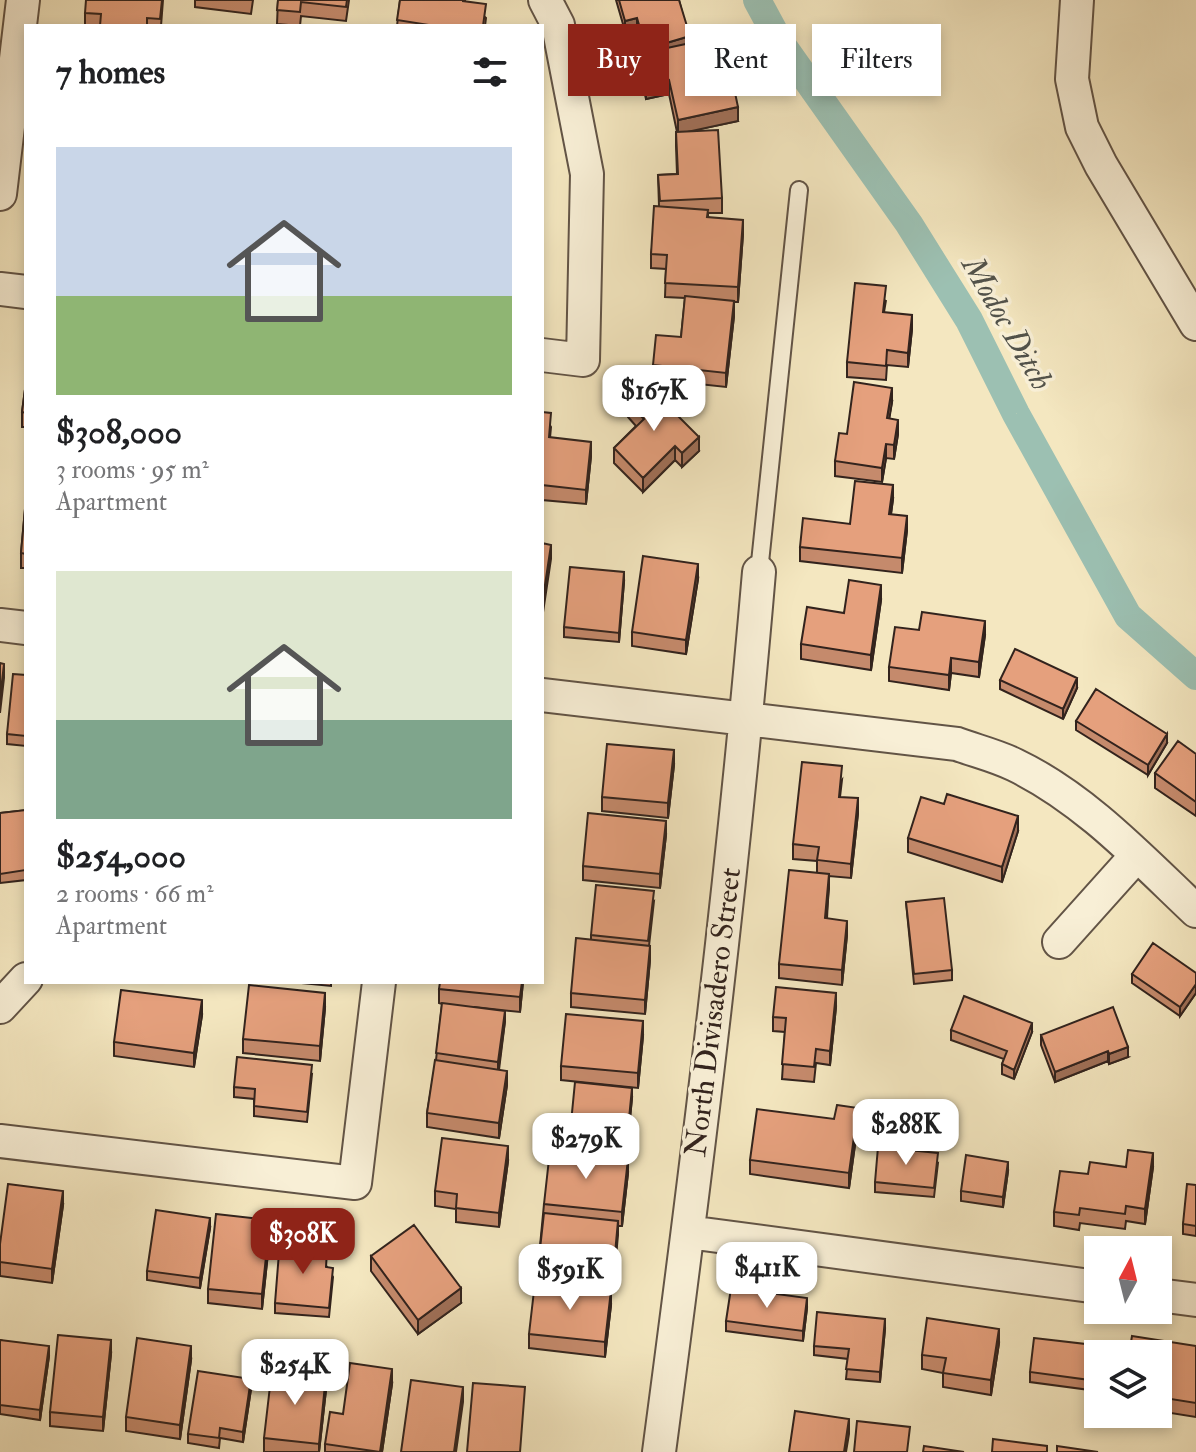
<!DOCTYPE html>
<html lang="en">
<head>
<meta charset="utf-8">
<style>
	body { margin:0; font-family:"IM FELL Double Pica",serif; background:#f2f2f2; color:#202124; height:100vh; display:flex; flex-direction:column; font-size:30px; white-space:nowrap }
	* { box-sizing:border-box; margin:0 }
	p { font-size:26px; color:#757577 }
	.icon { flex:none; width:44px; height:44px; fill:none; stroke:currentColor; stroke-width:2; stroke-linecap:round; stroke-linejoin:round }
	.map { position:relative; flex:1; overflow:hidden }
	.details { position:absolute; left:24px; top:24px; width:520px; height:960px; display:flex; flex-direction:column; background:#fff; border-radius:0px; box-shadow:0 4px 12px #0003 }
	.details>* { flex:none }
	.guide { position:absolute; left:568px; top:24px; width:508px; height:72px; display:flex; gap:16px }
	.needle { width:52px; rotate:7deg }
	.tools { position:absolute; left:1084px; top:1236px; display:grid; gap:16px }
	.tools a { display:grid; place-items:center; width:88px; height:88px; border-radius:0px; background:#fff; box-shadow:0 4px 12px #0003; font-size:40px }
	.price { position:absolute; translate:-50% -68px; padding:0 18px; border-radius:16px; background:#fff; color:#222; font-size:26px; line-height:52px; filter:drop-shadow(0 2px 4px #0008) }
	.price::after { content:''; position:absolute; left:50%; top:48px; width:24px; height:18px; margin-left:-12px; background:inherit; clip-path:polygon(0 0,100% 0,50% 100%) }
	.price.selected { background:#8f2418; color:#fff }
	ul { padding:0; list-style:none }
	li { display:grid; align-content:center; gap:16px; height:424px; padding:0 32px }
	li span { display:grid; place-items:center; height:248px; border-radius:0px; color:#555 }
	li>.icon { margin-inline-start:auto }
	span .icon { width:144px; height:144px; fill:#fffc; stroke-width:1 }
	li b { font-size:34px }
	h2 { display:flex; justify-content:space-between; align-items:center; height:96px; padding:0 32px; font-size:34px }
	.pill { padding:0 28px; border-radius:0px; background:#fff; box-shadow:0 4px 12px #0003; font-size:28px; line-height:72px }
	.pill.selected { background:#8f2418; color:#fff }
	.map>svg:first-child { display:block }
</style>
</head>
<body>
<div class="map">
<svg width="1196" height="1452" viewBox="0 0 1196 1452">
	<rect width="100%" height="100%" fill="#f4e7c0"/>
	<filter id="stains"><feTurbulence type="fractalNoise" baseFrequency=".0025" numOctaves="4"/><feColorMatrix values="0 0 0 0 .2 0 0 0 0 .09 0 0 0 0 .02 0 0 0 .5 -.17"/></filter>
	<radialGradient id="worn" r=".72"><stop offset=".6" stop-color="#630" stop-opacity="0"/><stop offset="1" stop-color="#630" stop-opacity=".3"/></radialGradient>
	<g fill="none" stroke-linecap="round" stroke-linejoin="round">
		<path stroke="#9cc0b2" stroke-width="28" d="M757,0L778,39L909,224L969,320L1016,414L1128,616L1196,676"/>
		<g stroke="#625446" stroke-width="20">
			<path id="lane" d="M759,572L799,190"/>
		</g>
		<g stroke="#625446" stroke-width="36">
			<path id="street" d="M1077,0L1072,79L1082,127L1101,165L1196,324
				M0,194L23,0
				M0,289L26,292
				M542,355L583,360L587,174L558,25L545,0
				M0,625L26,628
				M542,695L957,744C976,751 997,756 1015,765C1084,798 1141,859 1196,911
				M1059,942L1137,855
				M0,1007L26,979
				M0,1141L355,1183L379,982
				M688,1232L1098,1287
				M1158,1295L1196,1300
				M659,1452C698,1159 734,866 759,572"/>
		</g>
		<use href="#lane" stroke="#f8efd6" stroke-width="16"/>
		<use href="#street" stroke="#f8efd6" stroke-width="32"/>
	</g>
	<path fill="#c58a6c" stroke="#32231d" stroke-width="2" d="M163,0L161,26H85V13Z
		M195,0H253L251,14L195,7Z
		M278,0H349L346,21L301,16L300,26L277,24Z
		M400,0H465V1L486,18L485,26H397Z
		M616,0H679L690,43L738,121L690,131L722,198V213H708V217L743,234L738,302H734V316L726,387L653,379V365L681,337L685,298L665,297L666,269L651,268V254L659,206L658,175L677,174L676,146V132H677L669,94L646,99L639,69V54L645,53L637,27L625,31Z
		M886,300L884,312L912,329L908,367L887,365L886,380L847,377V362Z
		M26,382V427H22V412Z
		M892,402L889,418L898,434L894,459L886,458L882,482L835,476V461L847,434Z
		M628,403L699,451L682,467L675,460L643,492L614,463V448L636,426L628,417Z
		M542,412L551,427L550,438L591,456L586,504L542,500Z
		M26,498V568H21V553Z
		M893,499L891,514L907,530L902,573L800,561V547L850,524Z
		M698,579L686,654L632,646V632Z
		M624,582L619,642L564,637V627Z
		M881,600L871,670L801,659V644L844,613Z
		M919,630L985,635L979,677L951,673L949,690L889,681V667Z
		M26,675V746L7,744V734Z
		M1000,680L1077,688L1063,719L1000,689Z
		M1076,721L1167,743L1148,775L1076,730Z
		M1196,754V816L1155,788V773Z
		M674,765L668,818L602,811V797Z
		M842,780L840,797L858,813L851,878L829,876L827,919L847,935L842,985L779,978V964L817,873V861L793,859V844Z
		M26,810V880L0,883V813Z
		M1018,831L1002,882L908,852V838Z
		M666,835L660,888L583,880V866Z
		M654,901L649,946L650,960L645,1014L571,1007V993L591,940V935Z
		M906,902L952,970V980L914,984Z
		M1196,973V993L1180,1016L1132,983V974Z
		M291,982H331V986Z
		M523,982L520,1012L474,1007L505,1021L499,1070L507,1085L499,1138L427,1127V1113L436,1060L442,1004L439,1003V989Z
		M836,1007L830,1065L816,1063L814,1082L782,1079L785,1032L773,1031V1017Z
		M325,1008L320,1061L243,1053V1039Z
		M202,1015L194,1067L114,1056V1042Z
		M951,1030L1032,1032L1014,1079L1002,1074V1064L1004,1059L951,1040Z
		M1041,1035L1128,1057L1109,1064L1108,1061L1055,1082L1041,1045Z
		M643,1036L638,1088L561,1080V1066Z
		M312,1074L307,1122L254,1116V1099L234,1097V1087Z
		M632,1098L627,1149L570,1143V1133Z
		M858,1123L849,1188L750,1174V1160Z
		M508,1161L499,1227L456,1222V1209L435,1206V1191Z
		M938,1163L934,1197L875,1192V1182Z
		M1126,1167H1153L1145,1224L1126,1221L1125,1229L1080,1223L1079,1230L1054,1226V1212L1088,1174Z
		M1008,1171L1003,1207L961,1201V1191Z
		M628,1173L622,1226H618L613,1289L538,1281V1267L544,1204Z
		M1196,1185V1236L1183,1234V1224Z
		M63,1205L52,1283L0,1276V1244Z
		M210,1228L200,1288L147,1280V1271Z
		M270,1234L262,1309L208,1303V1289Z
		M371,1256L461,1303L418,1334L371,1271Z
		M327,1267L333,1277L329,1317L275,1313V1303Z
		M611,1305L605,1357L529,1348V1334Z
		M807,1308L803,1341L726,1331V1321Z
		M885,1329L880,1382L846,1379L848,1359L814,1355V1346Z
		M0,1340L49,1356L40,1420L0,1414Z
		M999,1343L991,1395L943,1387V1373L922,1369V1355Z
		M1196,1346V1417L1158,1411V1354Z
		M111,1354L103,1431L50,1426V1412Z
		M1094,1355L1090,1390L1030,1382V1372Z
		M191,1360L180,1439L126,1431V1417Z
		M392,1384L382,1452H325V1444Z
		M251,1389L243,1442L220,1438L219,1448L188,1443V1434Z
		M326,1390L319,1452H264V1438Z"/>
	<path fill="#a07058" stroke="#32231d" stroke-width="2" d="M637,18V27L625,31V21Z
		M690,36V46L646,59V49Z
		M669,80V94L646,99V84Z
		M738,107V121L678,134V120Z
		M743,220V234L738,302V287Z
		M734,301V316L726,387V373Z
		M912,315V329L908,367V353Z
		M892,388V402L887,433V418Z
		M898,420V434L894,459V445Z
		M699,437V451L682,467V453Z
		M591,442V456L586,504V490Z
		M886,444V458L882,482V468Z
		M675,446V460L643,492V478Z
		M893,485V499L889,528V514Z
		M907,516V530L902,573V558Z
		M551,545V559L542,619V605Z
		M698,564V579L686,654V640Z
		M624,572V582L619,642V633Z
		M881,585V600L871,670V655Z
		M985,621V635L979,677V662Z
		M951,658V673L949,690V675Z
		M4,664V678L0,713V699Z
		M1077,678V688L1063,719V709Z
		M1167,734V743L1148,775V765Z
		M674,750V765L668,818V803Z
		M858,798V813L851,878V864Z
		M1018,816V831L1002,882V867Z
		M666,821V835L660,888V874Z
		M829,874V889L825,933V918Z
		M847,921V935L842,985V970Z
		M650,946V960L645,1014V1000Z
		M522,982H523L520,1012V997Z
		M1196,984V993L1180,1016V1007Z
		M325,993V1008L320,1061V1046Z
		M836,993V1007L830,1065V1051Z
		M202,1000V1015L194,1067V1053Z
		M505,1011V1021L498,1072V1062Z
		M643,1021V1036L638,1088V1073Z
		M1032,1023V1032L1014,1079V1070Z
		M1128,1047V1057L1109,1064V1054Z
		M1108,1051V1061L1055,1082V1072Z
		M507,1071V1085L499,1138V1123Z
		M632,1088V1098L627,1149V1139Z
		M858,1108V1123L849,1188V1173Z
		M508,1146V1161L499,1227V1213Z
		M1153,1153V1167L1145,1224V1209Z
		M628,1159V1173L622,1226V1212Z
		M1008,1162V1171L1003,1207V1197Z
		M63,1191V1205L52,1283V1269Z
		M210,1218V1228L200,1288V1278Z
		M270,1220V1234L262,1309V1294Z
		M618,1221V1235L613,1289V1275Z
		M461,1288V1303L418,1334V1320Z
		M611,1290V1305L605,1357V1342Z
		M807,1298V1308L803,1341V1331Z
		M885,1319V1329L880,1382V1372Z
		M999,1329V1343L991,1395V1380Z
		M111,1340V1354L103,1431V1417Z
		M1094,1345V1355L1090,1390V1380Z
		M49,1346V1356L40,1420V1410Z
		M191,1346V1360L180,1439V1425Z
		M392,1369V1384L382,1452H380Z
		M326,1375V1390L319,1452V1444Z
		M251,1379V1389L243,1442V1432Z
		M463,1387V1402L456,1452H454Z
		M849,1419V1434L846,1452H844Z"/>
	<path fill="#e5a07d" stroke="#32231d" stroke-width="2" d="M86,0H162L160,19L147,18V26H100L101,14L85,13Z
		M278,0H347L346,7L301,2L300,12L277,10Z
		M400,0H463V1L486,4L483,26H435L397,20Z
		M619,0H679L690,36L646,49L637,18L625,21Z
		M723,36L738,107L678,120L669,80L646,84L639,54Z
		M718,130L722,198L660,201L658,175L678,174L676,132Z
		M654,206L708,210L707,217L743,220L738,287L665,283L667,255L651,254Z
		M855,283L886,286L883,312L912,315L908,353L887,350L886,366L847,362Z
		M685,296L734,301L726,373L653,365L656,335L681,337Z
		M26,382V413L22,412Z
		M854,382L892,388L887,418L898,420L894,445L886,444L882,468L835,461L839,433L847,434Z
		M647,385L699,437L682,453L675,446L643,478L614,448L644,419L628,403Z
		M542,412L551,413L549,437L591,442L586,490L542,485Z
		M855,481L893,485L889,514L907,516L902,558L800,547L803,518L850,524Z
		M26,498V554L21,553Z
		M542,543L551,545L542,605Z
		M643,556L698,564L686,640L632,632Z
		M570,567L624,572L619,633L564,627Z
		M849,580L881,585L871,655L801,644L807,607L844,613Z
		M922,612L985,621L979,662L951,658L949,675L889,667L895,627L919,630Z
		M1015,649L1077,678L1063,709L1000,680Z
		M0,663L4,664L0,699Z
		M13,674L26,675V736L7,734Z
		M1096,689L1167,734L1148,765L1076,721Z
		M1178,741L1196,754V802L1155,773Z
		M607,744L674,750L668,803L602,797Z
		M802,762L842,766L839,797L858,798L851,864L817,860L819,847L793,844Z
		M947,794L1018,816L1002,867L908,838L921,797L944,804Z
		M26,810V870L0,874V813Z
		M588,813L666,821L660,874L583,866Z
		M789,870L829,874L825,918L847,921L842,970L779,964Z
		M596,885L654,891L648,941L591,935Z
		M944,898L952,970L914,974L906,902Z
		M576,938L650,946L645,1000L571,993Z
		M1153,943L1196,973V984L1180,1007L1132,974Z
		M440,982H522L520,997L439,989Z
		M249,985L325,993L320,1046L243,1039Z
		M776,987L836,993L830,1051L816,1049L814,1067L782,1064L786,1018L773,1017Z
		M121,990L202,1000L194,1053L114,1042Z
		M964,996L1032,1023L1014,1070L1002,1064L1007,1051L951,1030Z
		M442,1003L505,1011L498,1062L436,1053Z
		M1113,1007L1128,1047L1109,1054L1108,1051L1055,1072L1041,1035Z
		M566,1014L643,1021L638,1073L561,1066Z
		M237,1057L312,1065L307,1112L254,1106L255,1089L234,1087Z
		M435,1060L507,1071L499,1123L427,1113Z
		M575,1082L632,1088L627,1139L570,1133Z
		M837,1105L858,1108L849,1173L750,1160L757,1109L834,1119Z
		M442,1138L508,1146L499,1213L456,1208L457,1194L435,1191Z
		M878,1147L938,1153L934,1188L875,1182Z
		M550,1150L628,1159L622,1212L544,1204Z
		M1128,1150L1153,1153L1145,1209L1126,1206L1125,1214L1080,1208L1079,1215L1054,1212L1060,1171L1088,1174L1090,1162L1126,1167Z
		M966,1155L1008,1162L1003,1197L961,1191Z
		M8,1184L63,1191L52,1269L0,1262V1244Z
		M1187,1184L1196,1185V1226L1183,1224Z
		M156,1210L210,1218L200,1278L147,1271Z
		M544,1213L618,1221L613,1275L538,1267Z
		M216,1214L270,1220L262,1294L208,1289Z
		M414,1225L461,1288L418,1320L371,1256Z
		M280,1240L312,1243L311,1250L327,1251L326,1267L333,1268L329,1308L275,1303Z
		M535,1282L611,1290L605,1342L529,1334Z
		M731,1288L807,1298L803,1331L726,1321Z
		M817,1312L885,1319L880,1372L846,1369L849,1349L814,1346Z
		M927,1318L999,1329L991,1380L943,1373L946,1358L922,1355Z
		M58,1335L111,1340L103,1417L50,1412Z
		M1132,1336L1196,1346V1403L1158,1397V1354H1129Z
		M137,1338L191,1346L180,1425L126,1417Z
		M1034,1338L1094,1345L1090,1380L1030,1372Z
		M0,1340L49,1346L40,1410L0,1405Z
		M350,1363L392,1369L380,1452L325,1444L330,1412L343,1414Z
		M272,1369L326,1375L319,1444L264,1438Z
		M198,1371L251,1379L243,1432L220,1428L219,1438L188,1434Z
		M411,1380L463,1387L454,1452H401Z
		M473,1383L525,1387L520,1452H467Z
		M795,1411L849,1419L844,1452H789Z
		M857,1421L910,1427L907,1452H854Z
		M993,1439L1047,1446V1452H992Z
		M924,1446L964,1452H923Z
		M1057,1446L1098,1452H1057Z"/>
	<g text-anchor="middle" dominant-baseline="central" stroke-width="7" stroke-linejoin="round" paint-order="stroke">
		<g font-size="30" fill="#32231d" stroke="#f8efd6">
			<text transform="translate(713 1012) rotate(-83)">North Divisadero Street</text>
		</g>
		<g font-size="32" font-style="italic" fill="#52524a" stroke="#f8efd6">
			<text transform="translate(1007 323) rotate(60)">Modoc Ditch</text>
		</g>
	</g>
	<rect width="100%" height="100%" filter="url(#stains)"/>
	<rect width="100%" height="100%" fill="url(#worn)"/>
</svg>
<div class="tools">
<a><svg class="needle" viewBox="-14 -14 28 28"><path d="M0-13l5 13h-10z" fill="#e53935"/><path d="M0 13l5-13h-10z" fill="#757577"/></svg></a>
<a><svg class="icon" aria-label="layers" viewBox="0 0 24 24"><path d="M12 4l9 5-9 5-9-5zM3 14l9 5 9-5"/></svg></a>
</div>
<b class="price" style="left:654px;top:433px">$167K</b>
<b class="price" style="left:906px;top:1167px">$288K</b>
<b class="price" style="left:586px;top:1181px">$279K</b>
<b class="price selected" style="left:303px;top:1276px">$308K</b>
<b class="price" style="left:767px;top:1310px">$411K</b>
<b class="price" style="left:570px;top:1312px">$591K</b>
<b class="price" style="left:295px;top:1407px">$254K</b>
<div class="guide">
<a class="pill selected">Buy</a>
<a class="pill">Rent</a>
<a class="pill">Filters</a>
</div>
<section class="details">
<h2>7 homes<svg class="icon" aria-label="filters" viewBox="0 0 24 24"><path d="M4 7h16M4 17h16"/><circle cx="9" cy="7" r="2"/><circle cx="15" cy="17" r="2"/></svg></h2>
<ul>
<li><span style="background:linear-gradient(#c9d6e8 60%,#8fb573 0)"><svg class="icon" aria-label="home" viewBox="0 0 24 24"><path d="M3 11l9-7 9 7M6 9v11h12V9"/></svg></span><div><b>$308,000</b><p>3 rooms · 95 m²</p><p>Apartment</p></div></li>
<li><span style="background:linear-gradient(#dfe7d0 60%,#7fa58c 0)"><svg class="icon" aria-label="home" viewBox="0 0 24 24"><path d="M3 11l9-7 9 7M6 9v11h12V9"/></svg></span><div><b>$254,000</b><p>2 rooms · 66 m²</p><p>Apartment</p></div></li>
</ul>
</section>
</div>
</body>
</html>
